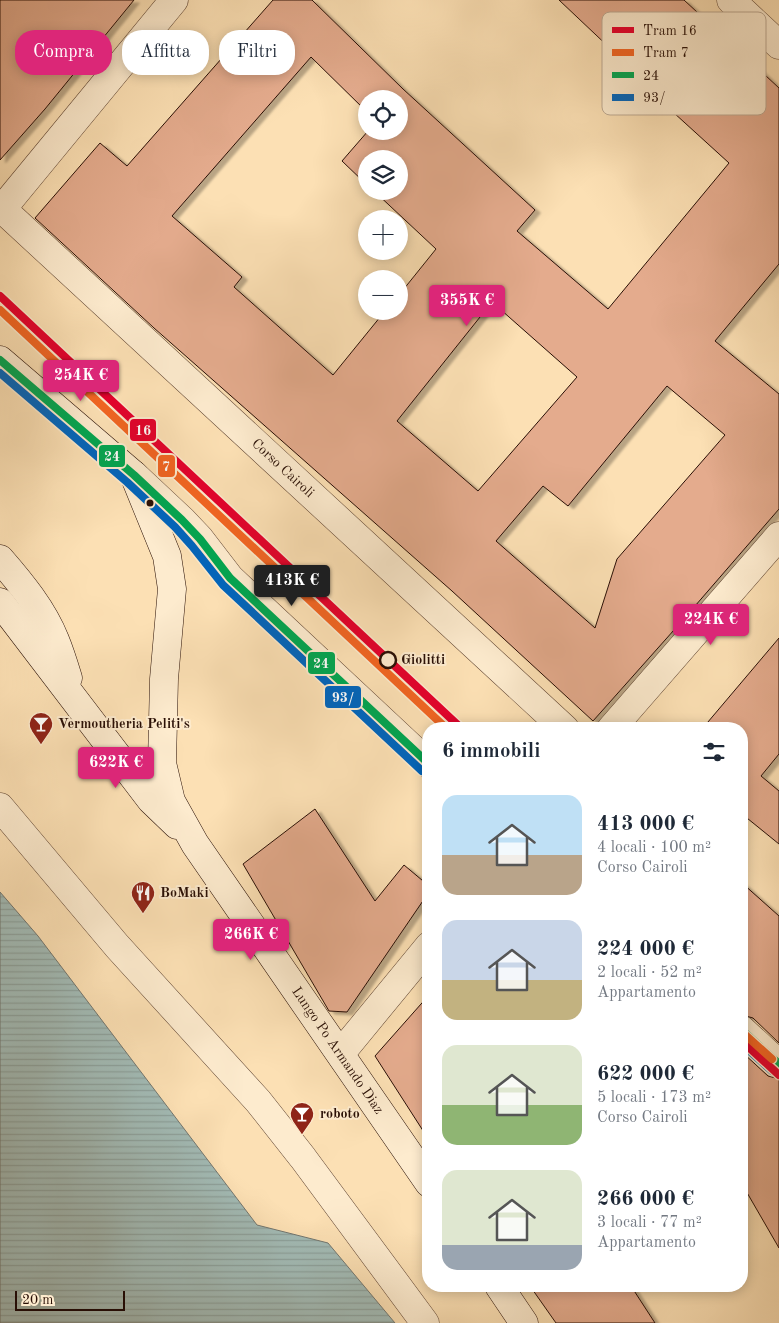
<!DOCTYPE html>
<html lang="it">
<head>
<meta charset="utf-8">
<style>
	body { margin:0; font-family:"Old Standard TT",serif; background:#f2f2f3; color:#1f2937; height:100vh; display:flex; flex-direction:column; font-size:19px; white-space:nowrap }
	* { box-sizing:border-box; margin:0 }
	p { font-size:16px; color:#747a83 }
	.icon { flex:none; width:28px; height:28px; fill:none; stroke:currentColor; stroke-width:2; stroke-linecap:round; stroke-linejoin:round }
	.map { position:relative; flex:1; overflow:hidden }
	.panel { position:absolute; left:422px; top:722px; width:326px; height:570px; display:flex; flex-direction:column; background:#fff; border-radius:20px; box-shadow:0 2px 12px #0003 }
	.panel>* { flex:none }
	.guide { position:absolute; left:15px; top:30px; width:332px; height:45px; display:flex; gap:10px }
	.fabs { position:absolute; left:358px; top:90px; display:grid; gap:10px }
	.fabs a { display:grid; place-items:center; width:50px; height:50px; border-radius:50%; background:#fff; box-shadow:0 2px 12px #0003; font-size:25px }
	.scale { position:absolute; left:15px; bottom:12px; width:110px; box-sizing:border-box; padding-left:5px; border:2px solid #290f05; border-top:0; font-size:14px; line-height:18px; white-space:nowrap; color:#290f05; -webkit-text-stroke:4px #fdebce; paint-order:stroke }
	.price { position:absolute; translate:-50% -42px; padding:0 11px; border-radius:5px; background:#db2777; color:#fff; font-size:16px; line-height:32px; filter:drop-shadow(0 1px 2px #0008) }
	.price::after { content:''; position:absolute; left:50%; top:30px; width:15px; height:11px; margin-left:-8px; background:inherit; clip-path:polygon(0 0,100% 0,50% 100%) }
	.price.selected { background:#222; color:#fff }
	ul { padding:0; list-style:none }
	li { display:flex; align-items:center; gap:15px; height:125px; padding:0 20px }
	li span { display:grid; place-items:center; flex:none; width:140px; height:100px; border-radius:15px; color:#555 }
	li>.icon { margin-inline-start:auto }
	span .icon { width:60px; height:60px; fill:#fffc; stroke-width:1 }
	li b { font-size:21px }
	h2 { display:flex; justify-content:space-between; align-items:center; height:60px; padding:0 20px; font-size:21px }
	.chip { padding:0 18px; border-radius:20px; background:#fff; box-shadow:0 2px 12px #0003; font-size:18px; line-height:45px }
	.chip.selected { background:#db2777; color:#fff }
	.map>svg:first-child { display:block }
</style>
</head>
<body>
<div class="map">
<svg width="779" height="1323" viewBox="0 0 779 1323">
	<defs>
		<pattern id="water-rules" width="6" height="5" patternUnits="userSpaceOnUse" patternTransform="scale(1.25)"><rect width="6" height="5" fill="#a2bbb6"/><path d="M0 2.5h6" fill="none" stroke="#8ca09b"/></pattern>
		<filter id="shadow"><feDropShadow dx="5.5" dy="3" stdDeviation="1" flood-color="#0004"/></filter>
	</defs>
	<rect width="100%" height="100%" fill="#fce0b4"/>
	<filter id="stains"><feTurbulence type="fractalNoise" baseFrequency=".004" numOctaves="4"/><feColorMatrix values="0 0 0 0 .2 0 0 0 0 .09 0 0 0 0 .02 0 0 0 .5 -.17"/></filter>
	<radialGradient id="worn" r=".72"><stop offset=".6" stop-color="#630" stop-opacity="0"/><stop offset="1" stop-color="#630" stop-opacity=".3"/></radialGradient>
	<path fill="url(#water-rules)" stroke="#72766f" d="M0,892L38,936L257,1225L328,1243L395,1323H0Z"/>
	<path fill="#e4ab8d" stroke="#290f05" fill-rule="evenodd" filter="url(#shadow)" d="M0,0H134L45,109L0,160Z
		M273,0H312L403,89L535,210L517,231L608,309L729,163L629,72L632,69L559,0H684L779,88V264L715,341L779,394V509L682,621L593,721L452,591L154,328L35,218L100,143L127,166ZM311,57L366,111V99H399V131H368L342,161L366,184V159H399V191H374L436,249L399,295V311H385L333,375L234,287L242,277L172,216ZM492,302L577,377L478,491L397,421ZM667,386L725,435L617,559L595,628L496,541L543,486L568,506Z
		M779,638V754L761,776L779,791V844L742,814V729H702Z
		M315,809L375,901L404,865L429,886V892L347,1012L329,1011L243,864Z
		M742,883L779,916V1043L753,1018L742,1015Z
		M429,995V1140L375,1056Z
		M742,1052L768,1076L779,1079V1248L742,1184Z
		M530,1286H631L655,1323H556Z"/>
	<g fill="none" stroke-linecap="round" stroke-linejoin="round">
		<g stroke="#5e4331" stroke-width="29">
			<path id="pedestrian" d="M0,807L117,946L258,1101L303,1158L425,1323"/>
		</g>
		<g stroke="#5e4331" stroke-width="29">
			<g id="minor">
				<path d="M731,0L779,45"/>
				<path id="s1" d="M0,207L565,729"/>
				<path d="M2,209L174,0"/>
				<path d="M134,475L182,520L200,539L230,578L429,764"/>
				<path d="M611,729L779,536"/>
				<path d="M742,1030L779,1064"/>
				<path d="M341,1053L429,946"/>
			</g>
		</g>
		<g stroke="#290f05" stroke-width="29">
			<g id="secondary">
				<path id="s2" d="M0,360L134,475L167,556L172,589L164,679L162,763L171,801L195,844L429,1183"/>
				<path d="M0,559C21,583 43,610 55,640C60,652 64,665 68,678"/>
				<path d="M0,602L151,800L177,825"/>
				<path d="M499,1286L524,1323"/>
			</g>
		</g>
		<use href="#pedestrian" stroke="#fdebce" stroke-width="28"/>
		<use href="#minor" stroke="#fdebce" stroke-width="28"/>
		<use href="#secondary" stroke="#fdebce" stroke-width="28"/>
		<g stroke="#fdebce" stroke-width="11">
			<path id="bus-1" d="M0,360L134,475L182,520L200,539L230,578L429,764
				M742,1030L779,1064"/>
		</g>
		<g stroke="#fdebce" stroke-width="11">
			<path id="bus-2" d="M0,373L127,482L175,527L192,546L223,585L422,771
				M742,1044L772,1071"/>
		</g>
		<use href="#bus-1" stroke="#00a651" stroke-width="8"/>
		<use href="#bus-2" stroke="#0065bd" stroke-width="8"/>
		<g stroke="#fdebce" stroke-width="11">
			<path id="tram-1" d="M0,296L462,729
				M742,1041L779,1075"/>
		</g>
		<g stroke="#fdebce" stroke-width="11">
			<path id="tram-2" d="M0,310L447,729
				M742,1032L772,1059"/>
		</g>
		<use href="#tram-1" stroke="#e4002b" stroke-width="8"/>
		<use href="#tram-2" stroke="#f26522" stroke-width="8"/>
	</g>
	<defs>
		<g id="bar-pin" transform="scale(1.25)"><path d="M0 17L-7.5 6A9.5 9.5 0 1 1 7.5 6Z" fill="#8f2418" stroke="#fdebce"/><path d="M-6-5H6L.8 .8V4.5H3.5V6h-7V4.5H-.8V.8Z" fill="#fff"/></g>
		<g id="restaurant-pin" transform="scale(1.25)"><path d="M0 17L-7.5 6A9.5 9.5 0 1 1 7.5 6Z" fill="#8f2418" stroke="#fdebce"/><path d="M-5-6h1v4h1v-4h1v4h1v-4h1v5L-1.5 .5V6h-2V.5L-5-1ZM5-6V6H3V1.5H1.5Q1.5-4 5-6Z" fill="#fff"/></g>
	</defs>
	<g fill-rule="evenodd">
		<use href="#bar-pin" x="41" y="724"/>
		<use href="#restaurant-pin" x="143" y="893"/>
		<use href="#bar-pin" x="302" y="1114"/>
	</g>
	<circle fill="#290f05" stroke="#fdebce" stroke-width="2" cx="150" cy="503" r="4.5"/>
	<circle fill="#fdebce" stroke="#290f05" stroke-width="2.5" cx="388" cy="660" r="8"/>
	<g text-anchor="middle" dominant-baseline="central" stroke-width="4" stroke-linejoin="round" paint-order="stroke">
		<g font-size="14" fill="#290f05" stroke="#fdebce">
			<text stroke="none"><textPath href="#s1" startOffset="385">Corso Cairoli</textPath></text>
			<text stroke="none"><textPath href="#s2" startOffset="811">Lungo Po Armando Diaz</textPath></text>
		</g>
		<g font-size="14" font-weight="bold" fill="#290f05" stroke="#fdebce" text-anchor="start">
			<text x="401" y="660">Giolitti</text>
		</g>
		<g font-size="14" font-weight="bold" fill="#290f05" stroke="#fdebce" text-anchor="start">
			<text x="58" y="724">Vermoutheria Peliti's</text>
			<text x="160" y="893">BoMaki</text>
			<text x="320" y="1114">roboto</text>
		</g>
	</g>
	<rect x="602" y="12" width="164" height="103" rx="8" fill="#fdebce" stroke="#bda992" stroke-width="1"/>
	<rect x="612" y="27" width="22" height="6" fill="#e4002b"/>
	<rect x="612" y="49" width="22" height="7" fill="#f26522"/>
	<rect x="612" y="72" width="22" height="6" fill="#00a651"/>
	<rect x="612" y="94" width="22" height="7" fill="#0065bd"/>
	<g font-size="14" fill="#290f05">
		<text x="643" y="35">Tram 16</text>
		<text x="643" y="57">Tram 7</text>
		<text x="643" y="80">24</text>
		<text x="643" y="102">93/</text>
	</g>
	<g stroke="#fdebce" stroke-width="2">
		<rect x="129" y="418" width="28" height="24" rx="5" fill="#e4002b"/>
		<rect x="98" y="444" width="28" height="24" rx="5" fill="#00a651"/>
		<rect x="157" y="454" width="19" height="24" rx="5" fill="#f26522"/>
		<rect x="307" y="651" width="29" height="24" rx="5" fill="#00a651"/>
		<rect x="324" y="685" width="38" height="24" rx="5" fill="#0065bd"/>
	</g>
	<g font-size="14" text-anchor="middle" font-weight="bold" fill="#fff">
		<text x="143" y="435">16</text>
		<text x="112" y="461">24</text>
		<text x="166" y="471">7</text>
		<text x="321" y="668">24</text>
		<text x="343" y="702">93/</text>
	</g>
	<rect width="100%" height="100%" filter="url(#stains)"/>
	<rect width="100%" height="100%" fill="url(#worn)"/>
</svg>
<div class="fabs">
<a><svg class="icon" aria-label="locate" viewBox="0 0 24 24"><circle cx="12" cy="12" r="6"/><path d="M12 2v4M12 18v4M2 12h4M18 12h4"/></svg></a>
<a><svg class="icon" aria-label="layers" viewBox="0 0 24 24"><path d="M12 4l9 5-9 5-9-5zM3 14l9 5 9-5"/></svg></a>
<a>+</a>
<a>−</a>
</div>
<div class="scale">20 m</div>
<b class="price" style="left:467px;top:327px">355K €</b>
<b class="price" style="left:81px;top:402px">254K €</b>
<b class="price selected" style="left:292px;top:607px">413K €</b>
<b class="price" style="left:711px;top:646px">224K €</b>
<b class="price" style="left:116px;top:789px">622K €</b>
<b class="price" style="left:251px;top:961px">266K €</b>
<div class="guide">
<a class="chip selected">Compra</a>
<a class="chip">Affitta</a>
<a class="chip">Filtri</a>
</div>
<section class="panel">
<h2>6 immobili<svg class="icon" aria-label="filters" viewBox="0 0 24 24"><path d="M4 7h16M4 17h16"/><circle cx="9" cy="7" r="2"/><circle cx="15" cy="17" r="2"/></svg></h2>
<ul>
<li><span style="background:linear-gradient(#bfe0f5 60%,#b9a48a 0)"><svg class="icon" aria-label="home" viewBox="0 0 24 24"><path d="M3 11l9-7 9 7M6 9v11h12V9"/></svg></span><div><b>413 000 €</b><p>4 locali · 100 m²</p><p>Corso Cairoli</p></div></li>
<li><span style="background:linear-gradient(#c9d6e8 60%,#c2b280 0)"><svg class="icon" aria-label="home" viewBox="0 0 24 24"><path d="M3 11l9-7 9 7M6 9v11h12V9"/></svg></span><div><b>224 000 €</b><p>2 locali · 52 m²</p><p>Appartamento</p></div></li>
<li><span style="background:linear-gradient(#dfe7d0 60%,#8fb573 0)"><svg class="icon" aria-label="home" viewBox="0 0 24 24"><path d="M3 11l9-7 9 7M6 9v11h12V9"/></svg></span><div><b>622 000 €</b><p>5 locali · 173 m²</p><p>Corso Cairoli</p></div></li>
<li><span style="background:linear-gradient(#dfe7d0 75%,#9aa5b1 0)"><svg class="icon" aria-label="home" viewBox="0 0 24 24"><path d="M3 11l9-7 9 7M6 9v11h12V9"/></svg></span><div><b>266 000 €</b><p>3 locali · 77 m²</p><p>Appartamento</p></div></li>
</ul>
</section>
</div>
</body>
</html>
